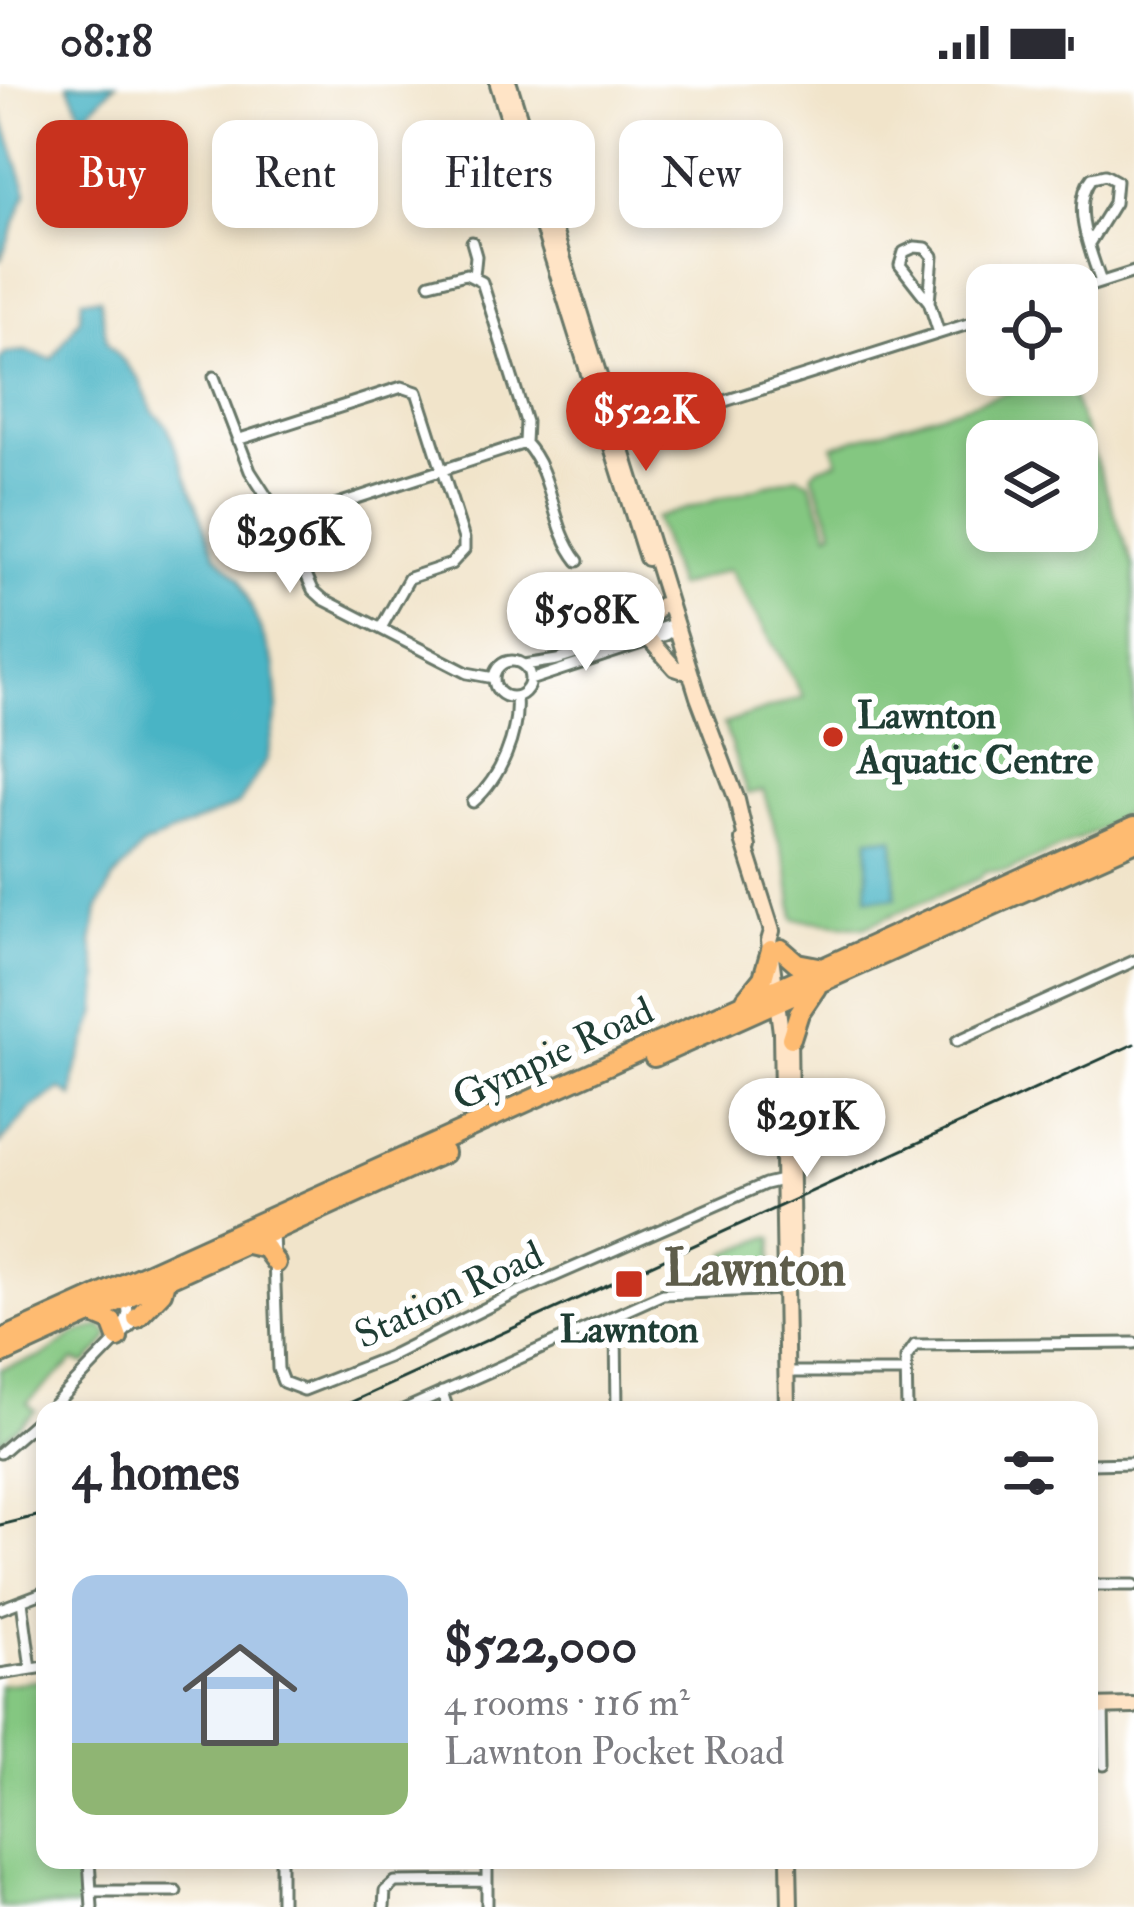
<!DOCTYPE html>
<html lang="en">
<head>
<meta charset="utf-8">
<style>
	body { margin:0; font-family:"IM FELL Double Pica",serif; background:#f2f2f3; color:#2b2b33; height:100vh; display:flex; flex-direction:column; font-size:45px; white-space:nowrap }
	* { box-sizing:border-box; margin:0 }
	p { font-size:39px; color:#7c7c81 }
	.icon { flex:none; width:66px; height:66px; fill:none; stroke:currentColor; stroke-width:2; stroke-linecap:round; stroke-linejoin:round }
	.map { position:relative; flex:1; overflow:hidden }
	.side { position:absolute; left:36px; top:1317px; width:1062px; height:468px; display:flex; flex-direction:column; background:#fff; border-radius:24px; box-shadow:0 6px 18px #0003 }
	.side>* { flex:none }
	.hud { position:absolute; left:36px; top:36px; width:1062px; height:108px; display:flex; gap:24px }
	.controls { position:absolute; left:966px; top:180px; display:grid; gap:24px }
	.controls a { display:grid; place-items:center; width:132px; height:132px; border-radius:24px; background:#fff; box-shadow:0 6px 18px #0003; font-size:60px }
	.price { position:absolute; translate:-50% -102px; padding:0 27px; border-radius:42px; background:#fff; color:#222; font-size:39px; line-height:78px; filter:drop-shadow(0 3px 6px #0008) }
	.price::after { content:''; position:absolute; left:50%; top:72px; width:36px; height:27px; margin-left:-18px; background:inherit; clip-path:polygon(0 0,100% 0,50% 100%) }
	.price.current { background:#c8321e; color:#fff }
	ul { padding:0; list-style:none }
	li { display:flex; align-items:center; gap:36px; height:300px; padding:0 36px }
	li+li { border-top:3px solid #e1e1e2 }
	li span { display:grid; place-items:center; flex:none; width:336px; height:240px; border-radius:24px; color:#555 }
	li>.icon { margin-inline-start:auto }
	span .icon { width:144px; height:144px; fill:#fffc; stroke-width:1 }
	li b { font-size:51px }
	h2 { display:flex; justify-content:space-between; align-items:center; height:144px; padding:0 36px; font-size:51px }
	.tag { padding:0 42px; border-radius:24px; background:#fff; box-shadow:0 6px 18px #0003; font-size:42px; line-height:108px }
	.tag.current { background:#c8321e; color:#fff }
	.status { display:flex; justify-content:space-between; align-items:center; height:84px; padding:0 60px; background:#fff; direction:ltr }
	.status svg { height:33px; fill:currentColor }
	.map>svg:first-child { display:block }
</style>
</head>
<body>
<div class="status"><b>08:18</b><svg viewBox="0 0 49 12"><path d="M0 12V9h3v3zM5 12V6h3v6zM10 12V3h3v9zM15 12V0h3v12zM26 1h20v11H26zM47 4h2v5h-2z"/></svg></div>
<div class="map">
<svg width="1134" height="1823" viewBox="0 0 1134 1823">
	<rect width="100%" height="100%" fill="#fff"/>
	<filter id="ink" filterUnits="userSpaceOnUse"><feTurbulence type="fractalNoise" baseFrequency=".00833" numOctaves="2"/><feDisplacementMap in="SourceGraphic" scale="24" xChannelSelector="R" yChannelSelector="G"/><feConvolveMatrix kernelMatrix="1 2 1 2 8 2 1 2 1" color-interpolation-filters="sRGB"/></filter>
	<filter id="wash" filterUnits="userSpaceOnUse"><feTurbulence type="fractalNoise" baseFrequency=".004" numOctaves="4" result="noise"/><feDisplacementMap in="SourceGraphic" scale="48" xChannelSelector="R" yChannelSelector="G"/><feGaussianBlur stdDeviation="2.7" result="paint"/><feColorMatrix in="noise" values="0 0 0 0 0 0 0 0 0 0 0 0 0 0 0 0 0 1.4 0 .05"/><feComposite in="paint" operator="in"/></filter>
	<g filter="url(#wash)">
		<rect width="100%" height="100%" fill="#f1e4ca"/>
		<path fill="#84c781" stroke="#52825a" stroke-width="3" fill-rule="evenodd" d="M1065,291L1134,484V722L1102,744L1008,787H985L980,794L864,843L794,835L788,787L763,706L747,710L724,640L804,613L729,485L677,503L655,434L797,392L810,398L829,449L834,446L812,390L817,384L838,377L833,362ZM987,357H1077V447H987Z
			M768,1153L773,1154L771,1190L756,1191L742,1175H727L726,1170Z
			M100,1242L109,1250L105,1259L85,1280L74,1276L27,1319L35,1327L0,1358V1285L42,1273L75,1250Z
			M45,1596V1776H79L83,1823H0V1601Z"/>
		<path fill="#48b4c5" stroke="#34787c" stroke-width="3" d="M68,0H116L83,33Z
			M0,26L27,108L0,177Z
			M100,214L107,258L139,295L153,328L167,341L216,471L240,495L275,582L278,625L267,675L239,720L144,761L113,796L98,826L92,860L99,893L97,928L75,990L73,1013L61,1005L29,1027L0,1060V276L6,269L25,267L52,275L80,234L82,215Z
			M869,754H894L896,814H867Z"/>
	</g>
	<g filter="url(#ink)">
		<g fill="none" stroke-linecap="round" stroke-linejoin="round">
			<g stroke="#687768" stroke-width="15">
				<path id="street" d="M495,71L523,63
					M472,158L476,172L474,192
					M1090,158L1114,119L1116,97L1105,91L1092,94C1070,120 1091,169 1101,198
					M1077,206L1134,188
					M929,218L933,172L926,164L915,163L904,168L900,181L929,218L939,249
					M214,293L250,387L283,438L313,506L323,515L467,589L494,594
					M613,347L690,328L987,234
					M237,356L402,303L417,308L464,455V466L451,480L409,494L381,544
					M525,359C555,391 550,442 578,477
					M283,438L525,359L526,338L482,198L466,190L430,199
					M494 595a18 18 0 1 1 36 0a18 18 0 1 1-36 0Z
					M524,581L557,576L677,539
					M530,596L666,551L678,543
					M473,718C501,694 519,649 516,613
					M957,957L1134,877
					M273,1147L278,1285L283,1298L304,1306L388,1273L516,1209L765,1100L786,1095
					M611,1233L616,1244L617,1326
					M121,1251L128,1230L127,1215
					M786,1288H906
					M442,1308L448,1326
					M49,1326L136,1236
					M403,1326L663,1210L786,1205
					M907,1326L906,1274L915,1261L1134,1259
					M0,1369L45,1330
					M1089,1380L1134,1379
					M1089,1501H1134
					M22,1517L31,1585
					M0,1525L45,1508
					M0,1590L45,1583
					M1103,1622L1104,1681
					M89,1776L92,1823
					M281,1776V1823
					M487,1776V1823
					M93,1807H176
					M384,1823L385,1807L395,1798L487,1797"/>
			</g>
			<g stroke="#687768" stroke-width="20">
				<path id="secondary" d="M498,0L647,474
					M509,0L698,613L737,716L748,763
					M637,550L661,521
					M650,556L675,584L684,587
					M743,756L772,847L769,857L781,948L787,1326
					M786,1205L792,1189L789,947
					M1089,1623L1134,1622
					M789,1776L790,1823"/>
			</g>
			<g stroke="#687768" stroke-width="24">
				<path id="highway" d="M781,865L797,879L818,883
					M746,915L763,894L771,866
					M791,954L799,929L816,904
					M654,973L1134,758
					M247,1160L265,1164L276,1179
					M93,1230L112,1238L118,1254
					M137,1234L162,1208L165,1197
					M0,1256L1134,743
					M0,1271L444,1069"/>
			</g>
			<use href="#street" stroke="#fff" stroke-width="9"/>
			<use href="#secondary" stroke="#ffe4c6" stroke-width="14"/>
			<use href="#highway" stroke="#febb71" stroke-width="18"/>
			<path stroke="#1f3d34" stroke-width="3" d="M334,1326L1134,960
				M0,1441L45,1430"/>
		</g>
	</g>
	<g fill="#c8321e" stroke="#fff" stroke-width="4.5">
		<circle cx="833" cy="653" r="12"/>
		<rect x="614" y="1185" width="30" height="30" rx="6"/>
	</g>
	<g text-anchor="middle" dominant-baseline="central" stroke-width="12" stroke-linejoin="round" paint-order="stroke">
		<g font-size="39" font-weight="bold" fill="#1f3d34" stroke="#fff" text-anchor="start">
			<text x="857" y="631">Lawnton<tspan x="857" dy="45">Aquatic Centre</tspan></text>
			<text x="629" y="1245" text-anchor="middle">Lawnton</text>
		</g>
		<g font-size="39" fill="#1f3d34" stroke="#fff">
			<text transform="translate(553 970) rotate(-25)">Gympie Road</text>
			<text transform="translate(449 1211) rotate(-25)">Station Road</text>
		</g>
		<g font-size="51" font-weight="bold" fill="#5e5d4b" stroke="#fff">
			<text x="755" y="1185">Lawnton</text>
		</g>
	</g>
</svg>
<div class="controls">
<a><svg class="icon" aria-label="locate" viewBox="0 0 24 24"><circle cx="12" cy="12" r="6"/><path d="M12 2v4M12 18v4M2 12h4M18 12h4"/></svg></a>
<a><svg class="icon" aria-label="layers" viewBox="0 0 24 24"><path d="M12 4l9 5-9 5-9-5zM3 14l9 5 9-5"/></svg></a>
</div>
<b class="price current" style="left:646px;top:390px">$522K</b>
<b class="price" style="left:290px;top:512px">$296K</b>
<b class="price" style="left:586px;top:590px">$508K</b>
<b class="price" style="left:807px;top:1096px">$291K</b>
<div class="hud">
<a class="tag current">Buy</a>
<a class="tag">Rent</a>
<a class="tag">Filters</a>
<a class="tag">New</a>
</div>
<section class="side">
<h2>4 homes<svg class="icon" aria-label="filters" viewBox="0 0 24 24"><path d="M4 7h16M4 17h16"/><circle cx="9" cy="7" r="2"/><circle cx="15" cy="17" r="2"/></svg></h2>
<ul>
<li><span style="background:linear-gradient(#a9c7e8 70%,#8fb573 0)"><svg class="icon" aria-label="home" viewBox="0 0 24 24"><path d="M3 11l9-7 9 7M6 9v11h12V9"/></svg></span><div><b>$522,000</b><p>4 rooms · 116 m²</p><p>Lawnton Pocket Road</p></div></li>
</ul>
</section>
</div>
</body>
</html>
